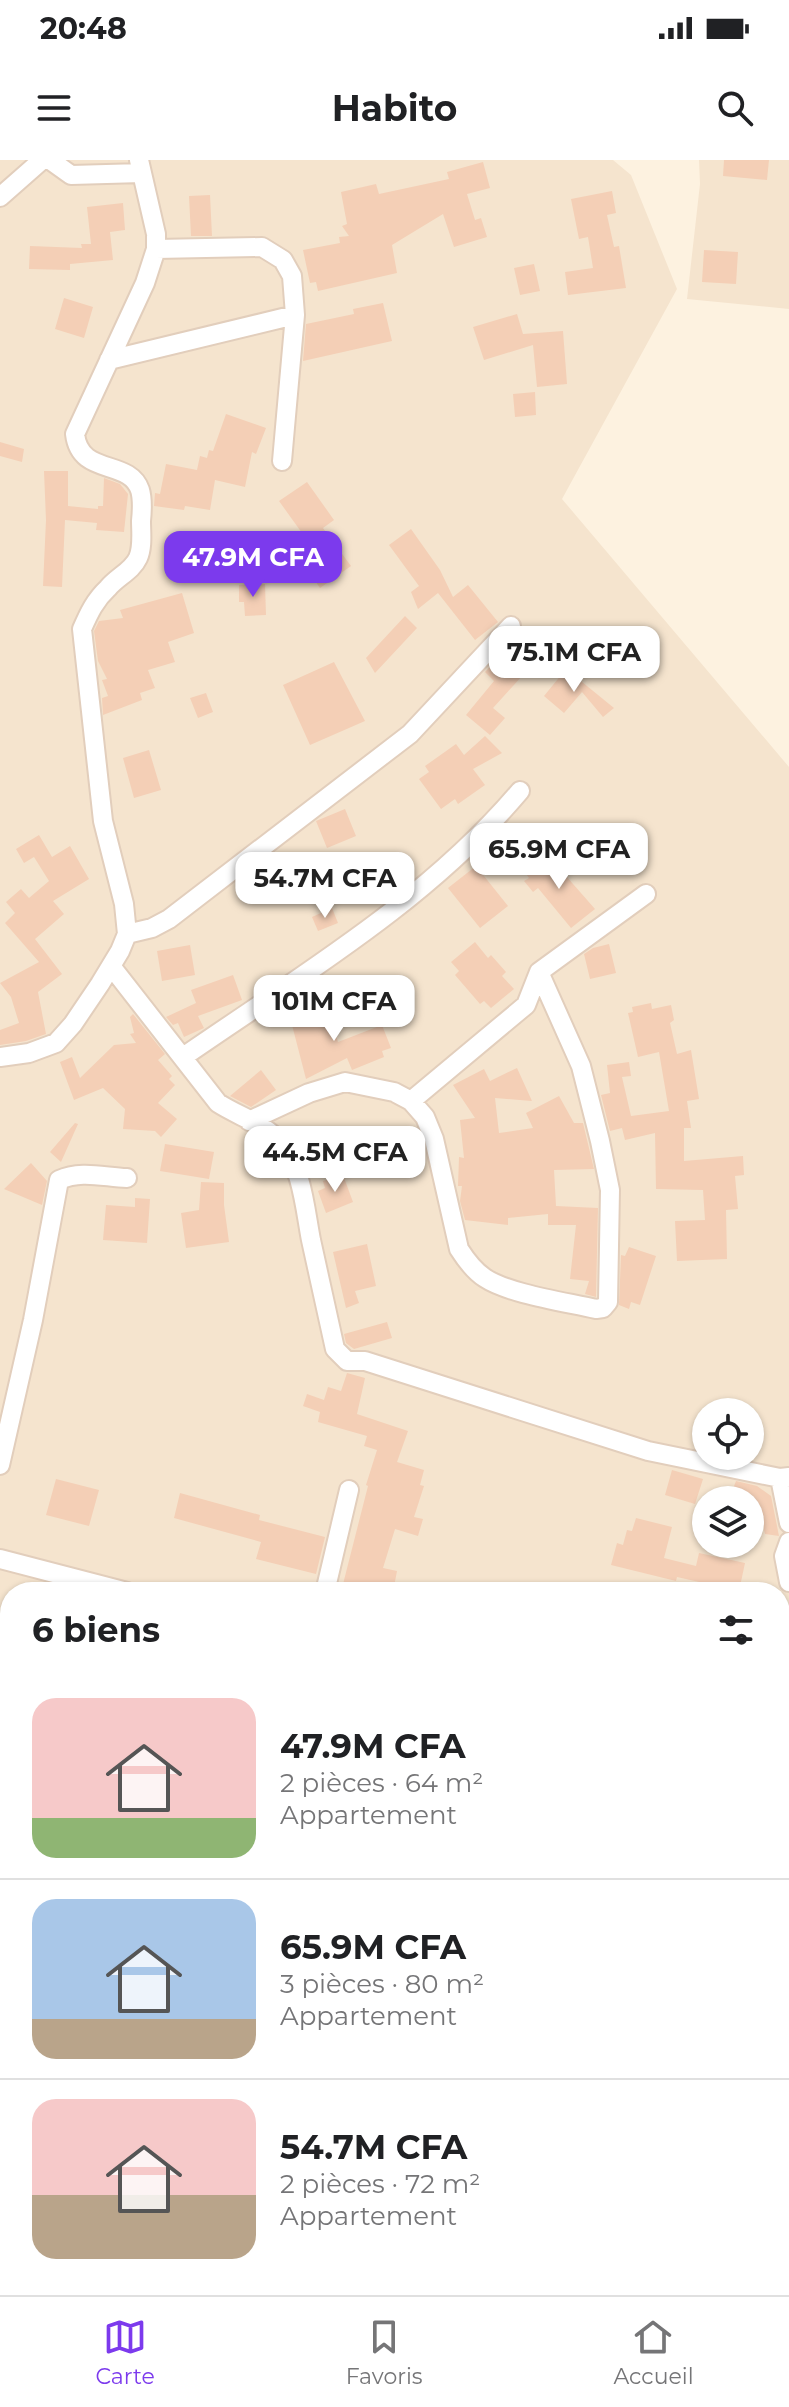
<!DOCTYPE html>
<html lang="fr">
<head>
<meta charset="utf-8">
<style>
	body { margin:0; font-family:Montserrat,sans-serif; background:#f6f6f6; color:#202124; height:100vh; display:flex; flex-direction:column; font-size:30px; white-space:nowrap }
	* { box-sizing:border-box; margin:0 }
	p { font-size:26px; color:#757577 }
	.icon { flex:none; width:44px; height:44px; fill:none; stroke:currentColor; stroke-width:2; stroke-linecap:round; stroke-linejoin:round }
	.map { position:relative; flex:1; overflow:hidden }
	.panel { position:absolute; left:0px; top:1422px; width:790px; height:714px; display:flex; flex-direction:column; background:#fff; border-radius:32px 32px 0 0; box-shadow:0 2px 6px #0004 }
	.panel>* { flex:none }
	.buttons { position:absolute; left:692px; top:1238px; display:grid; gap:16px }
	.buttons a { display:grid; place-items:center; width:72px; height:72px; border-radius:50%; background:#fff; box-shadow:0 2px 6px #0004; font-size:40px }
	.price { position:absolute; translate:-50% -68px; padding:0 18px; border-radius:16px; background:#fff; color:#222; font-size:26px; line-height:52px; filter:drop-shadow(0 2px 4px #0008) }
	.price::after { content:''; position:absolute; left:50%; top:48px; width:24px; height:18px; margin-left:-12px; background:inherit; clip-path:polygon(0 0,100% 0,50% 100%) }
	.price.on { background:#7c3aed; color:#fff }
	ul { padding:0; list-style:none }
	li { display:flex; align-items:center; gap:24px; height:200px; padding:0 32px }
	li+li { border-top:2px solid #e0e0e0 }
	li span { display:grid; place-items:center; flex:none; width:224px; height:160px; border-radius:24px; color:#555 }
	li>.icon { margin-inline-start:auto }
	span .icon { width:96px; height:96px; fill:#fffc; stroke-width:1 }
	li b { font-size:34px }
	h2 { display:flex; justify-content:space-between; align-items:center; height:96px; padding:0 32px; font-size:34px }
	.status { display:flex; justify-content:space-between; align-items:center; height:56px; padding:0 40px; background:#fff; direction:ltr }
	.status svg { height:22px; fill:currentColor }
	header { display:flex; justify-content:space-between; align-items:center; height:104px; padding:0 32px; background:#fff; font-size:36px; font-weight:700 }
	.tabs { display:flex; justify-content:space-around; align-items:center; height:112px; border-top:2px solid #e0e0e0; background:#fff; font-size:22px; color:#757577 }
	.tabs a { display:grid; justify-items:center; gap:4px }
	.tabs .on { color:#7c3aed }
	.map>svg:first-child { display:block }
</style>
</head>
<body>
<div class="status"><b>20:48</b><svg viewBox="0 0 49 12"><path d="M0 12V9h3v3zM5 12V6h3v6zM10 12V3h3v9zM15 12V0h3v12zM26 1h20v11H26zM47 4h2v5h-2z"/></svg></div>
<header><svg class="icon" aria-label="menu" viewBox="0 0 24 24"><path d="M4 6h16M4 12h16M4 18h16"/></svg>Habito<svg class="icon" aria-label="search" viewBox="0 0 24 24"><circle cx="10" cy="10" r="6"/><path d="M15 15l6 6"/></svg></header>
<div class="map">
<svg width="789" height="2135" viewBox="0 0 789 2135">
	<rect width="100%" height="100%" fill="#fdf2e0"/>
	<path fill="#f5e4ce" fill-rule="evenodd" d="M0,0H613L631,15L677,129L562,339L789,607V1817L785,1774L780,1772V1432H10V1933L0,1928ZM706,1252H750V1296H706ZM706,1340H750V1384H706Z
		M699,0H789V149L687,139L700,24Z"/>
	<path fill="#f4cfb6" d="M724,0H769L767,20L723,16Z
		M483,2L490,28L467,34L475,60L481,58L487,77L454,87L443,54L392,85L397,113L318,131L316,122L310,123L303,90L340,83L339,77L349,76L342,66L347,64L341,32L376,24L379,34L449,19L447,12Z
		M612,31L616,53L607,55L614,87L619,86L626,128L568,135L565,112L593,108L588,77L579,79L571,39Z
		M210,35L212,76H191L189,36Z
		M123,43L125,70L110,72L113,100L70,104V110L29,109L30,86L82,88L81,84H91L87,47Z
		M704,90L738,92L736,124L702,122Z
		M534,104L540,131L520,135L514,108Z
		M64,138L93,147L84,178L55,169Z
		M383,143L392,181L303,201L306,164L354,154L353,149Z
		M517,154L523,174L563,171L567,224L537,227L533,185L484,200L473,167Z
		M535,232L536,255L515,257L513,234Z
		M226,254L266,268L256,294L252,292L245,327L215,320L210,350L185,346L184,350L154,346L155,333L160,334L166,304L197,310L200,296L207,298L209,290L213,291Z
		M0,282L24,289L22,302L0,296Z
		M44,311H68V346L98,349V346H103L104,318L120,324L128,334L124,372L96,370L97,363L65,360L62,427L43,426L46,360Z
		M307,322L334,360L323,368L351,406L320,428L307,409L265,408L266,379L307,380L279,341Z
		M411,369L440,410L453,437L468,425L498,462L475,480L438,433L418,449L411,432L419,426L389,385Z
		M265,424L266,455L245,456L244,442H239V425Z
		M182,433L194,473L168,482L175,502L148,510L155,528L140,533L142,540L103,555L102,538L108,536L102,520L107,519L98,501L94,471L99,461L123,458L120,450Z
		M405,456L417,468L375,513L366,498Z
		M501,495L523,515L493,548L505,558L490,575L466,555L494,521L485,512Z
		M334,502L365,561L310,585L283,525Z
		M566,509L587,526L614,548L603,557L582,532L564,553L544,536Z
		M206,533L213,552L198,558L190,538Z
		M485,576L502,593L473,609L485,625L458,644L455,639L441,649L419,619L429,612L425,606L456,584L464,595Z
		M149,590L161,630L134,638L123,598Z
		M345,649L356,676L327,688L316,661Z
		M39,675L52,697L70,686L89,719L53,741L64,754L35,779L62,814L38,832L46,874L26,881L0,885V870L19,863L11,837L0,823L39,802L5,763L15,753L6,742L21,729L29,738L49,721L34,697L24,703L16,689Z
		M542,698L546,704L552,700L595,749L571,768L538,728L533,732L524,721L529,718L524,711Z
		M476,706L508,746L480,768L448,728Z
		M332,748L338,763L318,771L312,757Z
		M475,782L488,798L491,795L506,812L502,816L514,829L491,848L484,841L480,844L455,815L459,811L451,802Z
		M609,784L616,813L590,819L584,794L593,788Z
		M190,785L195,815L162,821L157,791Z
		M233,815L242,840L198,856L204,868L184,877L178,863L173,865L166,857L196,843L191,830Z
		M651,843L652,849L671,845L674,860L670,863L677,894L691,890L699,939L687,941L691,968H684V1001L743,996L744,1015L735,1016L738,1049L726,1050L727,1099L677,1101L675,1061L705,1060L703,1030L656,1029L655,973L625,980L622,968L610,971L601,935L610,933L607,905L629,902L631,916L622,917L631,956L669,951L659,892L638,897L628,853L633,852L632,847Z
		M327,844L338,882L382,865L391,888L382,891L384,897L352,910L347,898L306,919L292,865L298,863L295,852Z
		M133,854L165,894L158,900L172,916L169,919L175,925L158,943L177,959L161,977L155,971L123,969L125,949L103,928L74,940L60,902L72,897L80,918L114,885L136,883L130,874L134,873L130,857Z
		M517,908L532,941L495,938L499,973L533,968L526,953L559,936L574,963H583L594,1009L554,1010L556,1046L598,1048L596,1137L585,1134L589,1121L570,1119L576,1065H548V1054L508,1058V1065L465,1060L460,1041L462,1026H458L459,997L464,998L460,960L475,958L453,925L484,909L490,921Z
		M261,910L276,930L251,947L230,936Z
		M75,963L78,964L61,1002L50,992Z
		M165,984L214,992L209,1019L160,1011Z
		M31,1003L47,1021L42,1045L4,1029Z
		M343,1015L353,1042L326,1053L318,1031L325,1028L323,1021Z
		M201,1022L224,1023V1045L229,1082L186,1088L181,1053L199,1050Z
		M135,1038L150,1039L147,1083L103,1080L106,1045L135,1047Z
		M367,1084L376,1126L355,1131L359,1143L346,1148L333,1092Z
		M629,1087L656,1096L640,1145L631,1142L629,1149L619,1145L621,1095L625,1096Z
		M387,1162L392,1178L354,1189L346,1183L344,1174Z
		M347,1213L365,1218L357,1254L408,1271L397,1302L424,1310L420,1325L424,1326L414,1357L423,1359L418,1376L395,1369L383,1408L397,1411L393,1432H341L368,1326L366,1325L377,1290L364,1286L367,1276L318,1262L320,1252L303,1246L307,1234L324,1240L328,1227L341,1231Z
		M672,1310L703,1319L695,1344L665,1335Z
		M56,1319L99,1330L89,1366L46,1355Z
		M736,1321L757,1326L771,1336L779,1376L765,1374L758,1343L731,1334Z
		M180,1333L260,1355L259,1360L325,1377L316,1414L256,1399L261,1382L174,1358Z
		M636,1358L672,1367L664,1398L696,1406L699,1393L745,1403L739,1431L677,1417L676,1421L611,1405L617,1383L623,1385L627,1370L632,1371Z"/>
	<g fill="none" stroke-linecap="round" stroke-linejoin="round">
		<g stroke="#e2cebc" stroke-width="22">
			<path id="street" d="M50,0L71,15L142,13
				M0,37L42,0
				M156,89L262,87L283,100L292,116L295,155L282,301
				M109,200L295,155
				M127,774L152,768L169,759L410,574L511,466
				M111,806L218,943C238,956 265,964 280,982C302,1006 305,1049 311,1080C319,1116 327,1153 335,1189L347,1201H365L648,1291L780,1318
				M0,897L29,893L56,883L73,864L100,824L120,791L127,774L124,744L103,661L82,469C89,453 95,440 108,428C117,417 132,411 138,398C143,387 141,372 141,361C142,351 143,340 140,330C129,298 80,317 75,274L145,123L156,89V74L139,0
				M183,897C300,816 427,741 520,631
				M411,941L526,845L539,812L646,734
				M249,961L309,933L345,922L394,932L411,941L425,957L434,979L459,1089C466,1100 474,1111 485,1118C509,1134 566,1142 596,1149L603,1148L608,1142L610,1030L600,981L581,906L539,812
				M0,1305L33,1160L59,1020C81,1010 103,1017 127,1018
				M789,1317L780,1318L789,1363
				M789,1382L784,1396L789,1422
				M0,1399L127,1432
				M325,1432L349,1330
				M0,1560L10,1563
				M780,1751L789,1752"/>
		</g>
		<use href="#street" stroke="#fff" stroke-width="18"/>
	</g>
</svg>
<div class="buttons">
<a><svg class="icon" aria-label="locate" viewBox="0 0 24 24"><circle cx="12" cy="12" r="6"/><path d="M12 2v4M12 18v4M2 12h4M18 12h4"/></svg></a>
<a><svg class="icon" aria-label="layers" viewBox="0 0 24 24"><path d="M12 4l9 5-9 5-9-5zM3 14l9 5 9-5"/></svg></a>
</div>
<b class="price on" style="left:253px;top:439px">47.9M CFA</b>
<b class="price" style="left:574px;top:534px">75.1M CFA</b>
<b class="price" style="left:559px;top:731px">65.9M CFA</b>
<b class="price" style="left:325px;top:760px">54.7M CFA</b>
<b class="price" style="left:334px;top:883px">101M CFA</b>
<b class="price" style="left:335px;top:1034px">44.5M CFA</b>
<section class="panel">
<h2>6 biens<svg class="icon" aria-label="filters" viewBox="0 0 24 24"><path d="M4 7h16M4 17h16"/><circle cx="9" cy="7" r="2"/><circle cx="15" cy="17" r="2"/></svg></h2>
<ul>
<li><span style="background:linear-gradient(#f6c9c9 75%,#8fb573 0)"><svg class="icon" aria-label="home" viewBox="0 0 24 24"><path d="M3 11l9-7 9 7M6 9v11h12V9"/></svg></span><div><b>47.9M CFA</b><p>2 pièces · 64 m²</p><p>Appartement</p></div></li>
<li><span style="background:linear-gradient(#a9c7e8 75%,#b9a48a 0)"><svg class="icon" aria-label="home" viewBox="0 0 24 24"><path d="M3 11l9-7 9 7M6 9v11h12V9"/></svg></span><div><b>65.9M CFA</b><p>3 pièces · 80 m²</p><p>Appartement</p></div></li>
<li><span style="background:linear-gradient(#f6c9c9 60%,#b9a48a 0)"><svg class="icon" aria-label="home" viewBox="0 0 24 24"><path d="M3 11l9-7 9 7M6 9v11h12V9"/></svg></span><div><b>54.7M CFA</b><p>2 pièces · 72 m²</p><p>Appartement</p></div></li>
</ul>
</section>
</div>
<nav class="tabs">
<a class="on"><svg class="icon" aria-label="map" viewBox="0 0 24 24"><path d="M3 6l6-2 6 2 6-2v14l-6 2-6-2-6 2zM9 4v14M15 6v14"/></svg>Carte</a>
<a><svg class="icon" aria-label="saved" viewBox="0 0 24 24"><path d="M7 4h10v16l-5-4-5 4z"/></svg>Favoris</a>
<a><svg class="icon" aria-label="home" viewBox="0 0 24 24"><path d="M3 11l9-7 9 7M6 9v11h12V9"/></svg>Accueil</a>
</nav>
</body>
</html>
